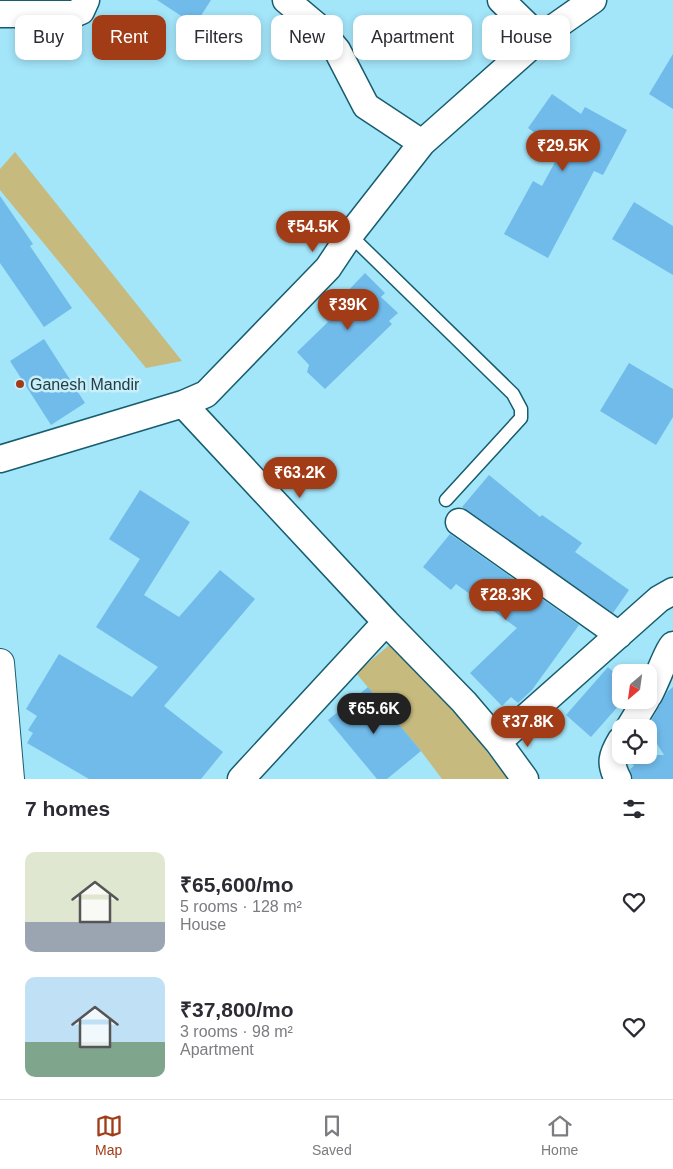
<!DOCTYPE html>
<html lang="en">
<head>
<meta charset="utf-8">
<style>
	body { margin:0; font-family:Arial,sans-serif; background:#f2f2f3; color:#2b2b33; height:100vh; display:flex; flex-direction:column; font-size:19px; white-space:nowrap }
	* { box-sizing:border-box; margin:0 }
	p { font-size:16px; color:#7c7c81 }
	.icon { flex:none; width:28px; height:28px; fill:none; stroke:currentColor; stroke-width:2; stroke-linecap:round; stroke-linejoin:round }
	.map { position:relative; height:779px; overflow:hidden }
	.drawer { display:flex; flex-direction:column; background:#fff; flex:1 }
	.drawer>* { flex:none }
	.hud { position:absolute; left:15px; top:15px; width:644px; height:45px; display:flex; gap:10px }
	.needle { width:32px; rotate:209deg }
	.buttons { position:absolute; left:612px; top:664px; display:grid; gap:10px }
	.buttons a { display:grid; place-items:center; width:45px; height:45px; border-radius:10px; background:#fff; box-shadow:0 2px 8px #0003; font-size:25px }
	.price { position:absolute; translate:-50% -42px; padding:0 11px; border-radius:18px; background:#a23c17; color:#fff; font-size:16px; line-height:32px; filter:drop-shadow(0 1px 2px #0008) }
	.price::after { content:''; position:absolute; left:50%; top:30px; width:15px; height:11px; margin-left:-8px; background:inherit; clip-path:polygon(0 0,100% 0,50% 100%) }
	.price.on { background:#222; color:#fff }
	ul { padding:0; list-style:none }
	li { display:flex; align-items:center; gap:15px; height:125px; padding:0 25px }
	li span { display:grid; place-items:center; flex:none; width:140px; height:100px; border-radius:10px; color:#555 }
	li>.icon { margin-inline-start:auto }
	span .icon { width:60px; height:60px; fill:#fffc; stroke-width:1 }
	li b { font-size:21px }
	h2 { display:flex; justify-content:space-between; align-items:center; height:60px; padding:0 25px; font-size:21px }
	.chip { padding:0 18px; border-radius:10px; background:#fff; box-shadow:0 2px 8px #0003; font-size:18px; line-height:45px }
	.chip.on { background:#a23c17; color:#fff }
	.tab-bar { display:flex; justify-content:space-around; align-items:center; height:70px; border-top:1px solid #e1e1e2; background:#fff; font-size:14px; color:#7c7c81 }
	.tab-bar a { display:grid; justify-items:center; gap:2px }
	.tab-bar .on { color:#a23c17 }
	.map>svg:first-child { display:block }
</style>
</head>
<body>
<div class="map">
<svg width="673" height="779" viewBox="0 0 673 779">
	<rect width="100%" height="100%" fill="#a3e5f9"/>
	<path fill="#c6ba7e" d="M15,152L182,361L146,368L0,190V169Z
		M394,641L452,706L508,779H442L421,751L356,673Z"/>
	<path fill="#71bbeb" d="M157,0H211L195,25Z
		M673,54V109L649,94Z
		M552,94L581,114L585,107L627,130L603,175L594,171L548,258L504,234L533,181L542,186L561,151L528,128Z
		M0,196L33,244L30,246L72,308L44,327L0,263Z
		M634,202L673,226V275L612,239Z
		M365,273L385,293L381,297L398,313L389,321L392,324L325,389L307,372L309,365L297,352L328,322L323,317Z
		M44,339L85,403L51,425L10,361Z
		M629,363L673,389V417L656,445L600,411Z
		M489,475L540,517L542,515L582,543L575,552L629,590L613,613L462,507Z
		M140,490L190,522L144,595L179,617L220,570L255,599L164,706L223,752L201,779H89L27,743L33,733L28,730L37,716L26,709L59,654L132,697L158,667L96,627L140,559L109,539Z
		M450,534L579,625L532,690L518,703L511,697L502,706L470,673L517,628L456,584L451,590L423,567Z
		M608,667L621,679V703L591,737L566,715Z
		M368,687L421,751L387,779H377L328,720Z
		M673,687V779H633L630,769L634,766L628,758L630,755H664L647,728L668,691Z"/>
	<g fill="none" stroke-linecap="round" stroke-linejoin="round">
		<g stroke="#175d6e" stroke-width="15">
			<path id="lane" d="M350,235L513,394L521,409V418L446,500"/>
		</g>
		<g stroke="#175d6e" stroke-width="29">
			<path id="street" d="M286,0L317,26L337,50L366,106L422,143
				M501,0L540,38
				M0,14H74L81,11L86,0
				M183,404L386,622L464,702L498,742L659,599L673,591
				M0,459L183,404L206,394L328,268L350,235L422,143L546,33L593,0
				M459,522L619,635
				M649,695C655,685 668,649 673,645
				M629,728L646,700
				M498,742L525,779
				M241,779L386,622
				M618,779C609,763 612,755 621,740"/>
		</g>
		<g stroke="#175d6e" stroke-width="30">
			<path id="secondary" d="M0,663L10,779"/>
		</g>
		<use href="#lane" stroke="#fff" stroke-width="12"/>
		<use href="#street" stroke="#fff" stroke-width="26"/>
		<use href="#secondary" stroke="#fff" stroke-width="28"/>
	</g>
	<circle fill="#a23c17" stroke="#c7eef9" stroke-width="2" cx="20" cy="384" r="5"/>
	<g text-anchor="middle" dominant-baseline="central" stroke-width="5" stroke-linejoin="round" paint-order="stroke">
		<g font-size="16" fill="#223d45" stroke="#c7eef9" text-anchor="start">
			<text x="30" y="384">Ganesh Mandir</text>
		</g>
	</g>
</svg>
<div class="buttons">
<a><svg class="needle" viewBox="-14 -14 28 28"><path d="M0-13l5 13h-10z" fill="#e53935"/><path d="M0 13l5-13h-10z" fill="#7c7c81"/></svg></a>
<a><svg class="icon" aria-label="locate" viewBox="0 0 24 24"><circle cx="12" cy="12" r="6"/><path d="M12 2v4M12 18v4M2 12h4M18 12h4"/></svg></a>
</div>
<b class="price" style="left:563px;top:172px">₹29.5K</b>
<b class="price" style="left:313px;top:253px">₹54.5K</b>
<b class="price" style="left:348px;top:331px">₹39K</b>
<b class="price" style="left:300px;top:499px">₹63.2K</b>
<b class="price" style="left:506px;top:621px">₹28.3K</b>
<b class="price on" style="left:374px;top:735px">₹65.6K</b>
<b class="price" style="left:528px;top:748px">₹37.8K</b>
<div class="hud">
<a class="chip">Buy</a>
<a class="chip on">Rent</a>
<a class="chip">Filters</a>
<a class="chip">New</a>
<a class="chip">Apartment</a>
<a class="chip">House</a>
</div>
</div>
<section class="drawer">
<h2>7 homes<svg class="icon" aria-label="filters" viewBox="0 0 24 24"><path d="M4 7h16M4 17h16"/><circle cx="9" cy="7" r="2"/><circle cx="15" cy="17" r="2"/></svg></h2>
<ul>
<li><span style="background:linear-gradient(#dfe7d0 70%,#9aa5b1 0)"><svg class="icon" aria-label="home" viewBox="0 0 24 24"><path d="M3 11l9-7 9 7M6 9v11h12V9"/></svg></span><div><b>₹65,600/mo</b><p>5 rooms · 128 m²</p><p>House</p></div><svg class="icon" aria-label="heart" viewBox="0 0 24 24"><path d="M12 20l-8-8c-3-5 5-10 8-4 3-6 11-1 8 4z"/></svg></li>
<li><span style="background:linear-gradient(#bfe0f5 65%,#7fa58c 0)"><svg class="icon" aria-label="home" viewBox="0 0 24 24"><path d="M3 11l9-7 9 7M6 9v11h12V9"/></svg></span><div><b>₹37,800/mo</b><p>3 rooms · 98 m²</p><p>Apartment</p></div><svg class="icon" aria-label="heart" viewBox="0 0 24 24"><path d="M12 20l-8-8c-3-5 5-10 8-4 3-6 11-1 8 4z"/></svg></li>
</ul>
</section>
<nav class="tab-bar">
<a class="on"><svg class="icon" aria-label="map" viewBox="0 0 24 24"><path d="M3 6l6-2 6 2 6-2v14l-6 2-6-2-6 2zM9 4v14M15 6v14"/></svg>Map</a>
<a><svg class="icon" aria-label="saved" viewBox="0 0 24 24"><path d="M7 4h10v16l-5-4-5 4z"/></svg>Saved</a>
<a><svg class="icon" aria-label="home" viewBox="0 0 24 24"><path d="M3 11l9-7 9 7M6 9v11h12V9"/></svg>Home</a>
</nav>
</body>
</html>
